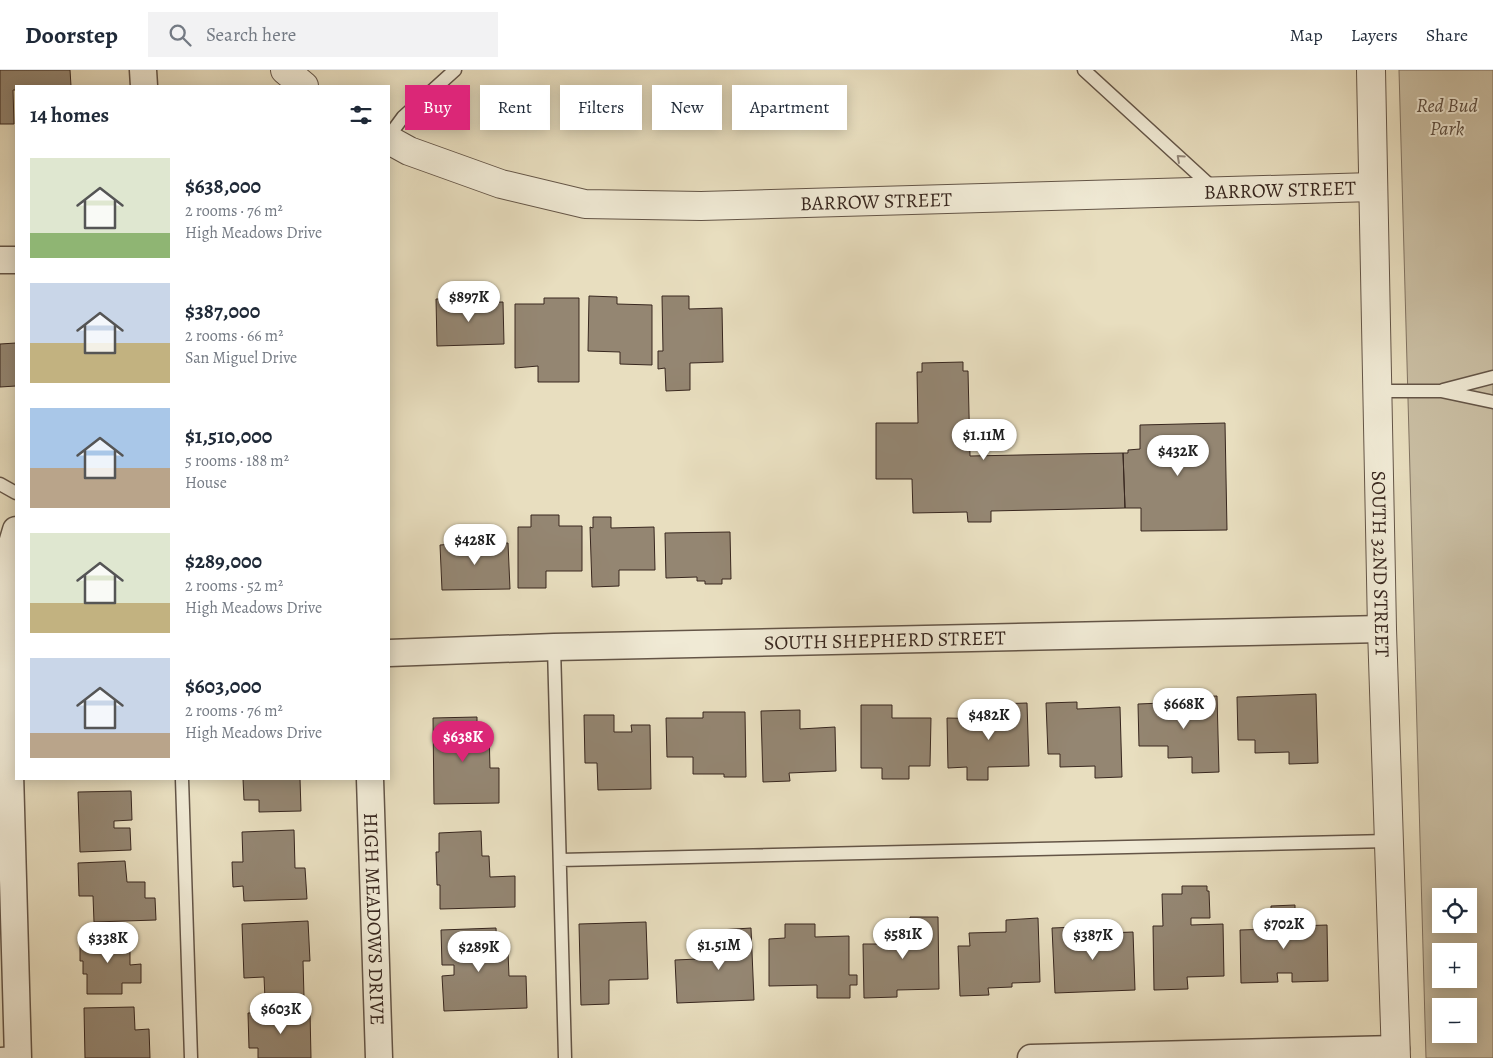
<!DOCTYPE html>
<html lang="en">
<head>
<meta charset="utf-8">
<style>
	body { margin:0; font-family:Alegreya,serif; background:#f2f2f3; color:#1f2937; height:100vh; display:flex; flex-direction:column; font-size:19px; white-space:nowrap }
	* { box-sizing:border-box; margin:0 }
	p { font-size:16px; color:#747a83 }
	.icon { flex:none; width:28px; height:28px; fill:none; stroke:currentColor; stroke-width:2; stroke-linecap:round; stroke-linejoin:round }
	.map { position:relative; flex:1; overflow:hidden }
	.sheet { position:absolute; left:15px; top:15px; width:375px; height:695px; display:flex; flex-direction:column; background:#fff; border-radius:0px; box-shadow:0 2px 12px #0003 }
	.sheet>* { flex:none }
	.banner { position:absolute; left:405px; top:15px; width:475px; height:45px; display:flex; gap:10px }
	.controls { position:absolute; left:1432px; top:818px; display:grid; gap:10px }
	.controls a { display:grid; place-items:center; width:45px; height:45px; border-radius:0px; background:#fff; box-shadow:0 2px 12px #0003; font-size:25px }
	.price { position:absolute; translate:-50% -42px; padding:0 11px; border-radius:18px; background:#fff; color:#222; font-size:16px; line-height:32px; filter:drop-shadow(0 1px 2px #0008) }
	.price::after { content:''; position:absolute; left:50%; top:30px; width:15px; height:11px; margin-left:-8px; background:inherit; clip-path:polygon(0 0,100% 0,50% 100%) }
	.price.on { background:#db2777; color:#fff }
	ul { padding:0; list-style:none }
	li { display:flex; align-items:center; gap:15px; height:125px; padding:0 15px }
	li span { display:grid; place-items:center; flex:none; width:140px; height:100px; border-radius:0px; color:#555 }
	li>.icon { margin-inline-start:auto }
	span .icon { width:60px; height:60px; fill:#fffc; stroke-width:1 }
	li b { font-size:21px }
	h2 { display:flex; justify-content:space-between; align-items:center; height:60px; padding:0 15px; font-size:21px }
	.pill { padding:0 18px; border-radius:0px; background:#fff; box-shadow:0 2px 12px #0003; font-size:18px; line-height:45px }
	.pill.on { background:#db2777; color:#fff }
	header { display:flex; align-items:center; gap:30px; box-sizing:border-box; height:70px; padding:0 25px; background:#fff; border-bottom:1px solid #e0e1e3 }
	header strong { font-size:24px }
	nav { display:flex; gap:28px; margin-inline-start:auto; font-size:18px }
	.search { width:350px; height:45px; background:#f2f2f3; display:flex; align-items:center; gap:12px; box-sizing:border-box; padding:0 18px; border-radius:0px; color:#747a83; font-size:19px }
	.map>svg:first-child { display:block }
</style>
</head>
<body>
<header>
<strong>Doorstep</strong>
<div class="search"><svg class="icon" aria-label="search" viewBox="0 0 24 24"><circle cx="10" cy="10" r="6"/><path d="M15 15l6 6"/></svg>Search here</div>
<nav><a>Map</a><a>Layers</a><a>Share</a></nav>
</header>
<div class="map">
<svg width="1493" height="988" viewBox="0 0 1493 988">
	<rect width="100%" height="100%" fill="#e8debf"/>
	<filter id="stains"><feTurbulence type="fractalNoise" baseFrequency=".004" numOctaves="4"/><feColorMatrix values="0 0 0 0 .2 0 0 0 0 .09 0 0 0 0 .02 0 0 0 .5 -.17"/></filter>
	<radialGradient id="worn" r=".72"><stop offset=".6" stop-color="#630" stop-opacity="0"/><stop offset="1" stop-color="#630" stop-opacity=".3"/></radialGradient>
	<path fill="#cabfa4" stroke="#817362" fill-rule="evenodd" d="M1399,0H1493V988H1426ZM1441,826H1469V854H1441ZM1441,881H1469V909H1441ZM1441,936H1469V964H1441Z"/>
	<path fill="#948672" stroke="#38271f" d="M0,0H70L71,16H16V20H13L14,54H0Z
		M589,226L617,227V234L652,235V295L620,294V282L588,281Z
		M662,226H689V239L722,238L723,292L690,293V320L666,321L665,298L658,299V281H663Z
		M544,228H579V312H538V296L515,298V234H544Z
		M436,229H465V233L503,232L504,274L437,276Z
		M16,273V316L0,317V274Z
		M963,292V301H968L970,386L1123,383L1125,438L991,441V452H968L967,442L913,443L912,409H876V353H918L917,302H922V293Z
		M1225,353L1227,460L1141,461V438H1125L1123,383H1128V380L1140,379V355Z
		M531,445H559V456H582V501H546V518H518V457H531Z
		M593,447H611V458L654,457L655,500H619V516L592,517L590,457L593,458Z
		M730,462L731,509H722V514H705V511H697V507L666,508L665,463Z
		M456,467H467V474L508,473L510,519L442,520L440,475L454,474L453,471H456Z
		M1316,624L1318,693L1289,694V682L1255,683V670H1238L1237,627Z
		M1217,626L1219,702L1192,703V687L1168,688V676H1139L1138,634L1188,632V627Z
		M1077,632V639L1120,637L1122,707L1095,708V696L1060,697V684H1048L1046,633Z
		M1027,633L1029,696L988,697V710H967V697L948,698L947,648L995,649V634Z
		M861,635H892V648H931L930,696H909V709H882V698H861Z
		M800,640V659L835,657L836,701L789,703L790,711L763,712L761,641Z
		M703,642H745L746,707H724V704H693V687H667L666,648H703Z
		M584,645H614V662H632L631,655H650L651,719L598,720L597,693H585Z
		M477,647V660H489L490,698H499V733L434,734L433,648Z
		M243,709H300L301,741L259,742V730H244Z
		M131,721L132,750L114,751V758H130L131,780L80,782L78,722Z
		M294,760L295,798H305L307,829L244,831L243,816L233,817L232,792H243L242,762Z
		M481,761L482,786H489L490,807L515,806V837L440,839V815H437L436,782H439V763Z
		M125,791L127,812H145V828H155L156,850L94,852L93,826H79L78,793Z
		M1182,816H1207V821H1209L1210,848H1191V855L1223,854L1224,906L1187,907L1188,919L1154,920L1153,856H1163L1162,824H1182Z
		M1295,835V856L1327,855L1328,911L1292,912V903H1277L1278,912L1241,913L1240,860L1271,859V836Z
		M910,847H938L939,919L897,920V927L864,928L863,874H877V864L910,863Z
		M1038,848L1040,912L1012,913V917L988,918L989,925L960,926L958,876H970L969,863L1006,862V850Z
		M308,851L310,891H303L304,927L265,929L264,907L244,908L242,854Z
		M646,852L648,909L609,910V934L581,935L579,854Z
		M785,854H815V867L849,866V905H857V915H850V928H817V915L769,916V869L785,868Z
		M1078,857L1079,864L1133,862L1135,920L1055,923L1052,858Z
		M496,858L497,882H508L509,906H526L527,938L444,941L442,906L454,905V895H442L441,860Z
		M751,858L754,930L677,933L675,890L698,889V878H719V860Z
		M130,866V895L141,894V913H122V924H87V904H83V891H80V867Z
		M134,937L135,960L149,959L150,988H85L84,938Z
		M310,942L311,988H258V978H249L248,943Z"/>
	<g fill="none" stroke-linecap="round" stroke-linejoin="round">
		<g stroke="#645547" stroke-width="15">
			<path id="service" d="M1084,0L1214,119
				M389,66L403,47L455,0
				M1443,320L1493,307
				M1377,321H1441L1493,332
				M0,414L16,423
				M554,577L565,988
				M182,709L191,988
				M560,790L1388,771
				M0,984L18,983"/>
		</g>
		<g stroke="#645547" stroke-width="29">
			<g id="minor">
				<path d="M143,0L144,16"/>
				<path d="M0,190H16"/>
				<path d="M16,460L8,487L7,596L18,988"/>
				<path id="s1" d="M389,583L554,577L1382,559"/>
				<path id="s2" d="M370,709L379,988"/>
				<path d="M1031,988L1396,979"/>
			</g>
		</g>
		<g stroke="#645547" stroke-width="30">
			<g id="tertiary">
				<path d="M285,0L304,16"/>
				<path id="s3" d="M1371,0L1382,559L1396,988"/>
				<path id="s4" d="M389,70L409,81L501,114L585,134L701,136L1373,117"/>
			</g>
		</g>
		<use href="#service" stroke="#f0ead5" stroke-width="12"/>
		<use href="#minor" stroke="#f0ead5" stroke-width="26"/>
		<use href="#tertiary" stroke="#f0ead5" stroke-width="28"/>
	</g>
	<defs><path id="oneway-chevron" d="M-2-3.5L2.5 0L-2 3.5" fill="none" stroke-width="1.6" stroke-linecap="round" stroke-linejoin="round" transform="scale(1.25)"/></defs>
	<use stroke="#94887a" href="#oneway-chevron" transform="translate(1180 88) rotate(-138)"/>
	<g text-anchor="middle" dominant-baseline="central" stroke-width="4" stroke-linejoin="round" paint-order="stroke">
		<g font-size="20" font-style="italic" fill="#5c4d40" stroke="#f0ead5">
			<text x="1447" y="35">Red Bud<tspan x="1447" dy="23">Park</tspan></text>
		</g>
		<g font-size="20" fill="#38271f" stroke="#f0ead5">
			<text stroke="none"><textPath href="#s4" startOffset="902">BARROW STREET</textPath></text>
			<text stroke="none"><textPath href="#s4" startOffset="498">BARROW STREET</textPath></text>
			<text stroke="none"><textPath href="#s3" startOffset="494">SOUTH 32ND STREET</textPath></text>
			<text stroke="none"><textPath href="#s1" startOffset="496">SOUTH SHEPHERD STREET</textPath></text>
			<text stroke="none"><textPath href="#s2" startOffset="140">HIGH MEADOWS DRIVE</textPath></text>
		</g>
	</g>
	<rect width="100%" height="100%" filter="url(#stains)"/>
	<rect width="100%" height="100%" fill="url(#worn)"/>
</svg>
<div class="controls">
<a><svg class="icon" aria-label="locate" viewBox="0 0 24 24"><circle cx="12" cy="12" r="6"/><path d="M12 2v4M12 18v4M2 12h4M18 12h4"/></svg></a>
<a>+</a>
<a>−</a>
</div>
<b class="price" style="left:469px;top:253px">$897K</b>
<b class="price" style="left:984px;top:391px">$1.11M</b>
<b class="price" style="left:1178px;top:407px">$432K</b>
<b class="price" style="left:475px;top:496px">$428K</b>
<b class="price" style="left:1184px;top:660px">$668K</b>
<b class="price" style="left:989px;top:671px">$482K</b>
<b class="price on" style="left:463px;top:693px">$638K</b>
<b class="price" style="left:1284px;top:880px">$702K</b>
<b class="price" style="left:903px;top:890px">$581K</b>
<b class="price" style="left:1093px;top:891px">$387K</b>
<b class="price" style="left:108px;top:894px">$338K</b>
<b class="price" style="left:719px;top:901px">$1.51M</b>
<b class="price" style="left:479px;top:903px">$289K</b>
<b class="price" style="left:281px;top:965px">$603K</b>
<div class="banner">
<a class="pill on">Buy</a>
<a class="pill">Rent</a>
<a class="pill">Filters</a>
<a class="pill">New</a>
<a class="pill">Apartment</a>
</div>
<section class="sheet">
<h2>14 homes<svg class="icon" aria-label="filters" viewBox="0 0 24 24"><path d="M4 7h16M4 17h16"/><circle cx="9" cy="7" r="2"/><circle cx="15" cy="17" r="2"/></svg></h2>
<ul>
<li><span style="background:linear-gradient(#dfe7d0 75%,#8fb573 0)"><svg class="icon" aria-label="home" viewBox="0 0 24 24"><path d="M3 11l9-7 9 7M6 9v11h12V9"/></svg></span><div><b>$638,000</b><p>2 rooms · 76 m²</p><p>High Meadows Drive</p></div></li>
<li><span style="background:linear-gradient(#c9d6e8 60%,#c2b280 0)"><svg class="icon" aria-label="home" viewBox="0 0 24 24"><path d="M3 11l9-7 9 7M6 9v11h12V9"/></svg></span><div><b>$387,000</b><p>2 rooms · 66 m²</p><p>San Miguel Drive</p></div></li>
<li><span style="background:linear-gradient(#a9c7e8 60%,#b9a48a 0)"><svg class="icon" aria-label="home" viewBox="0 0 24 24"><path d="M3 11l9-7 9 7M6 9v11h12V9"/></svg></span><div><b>$1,510,000</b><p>5 rooms · 188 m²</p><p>House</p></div></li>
<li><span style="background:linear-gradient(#dfe7d0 70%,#c2b280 0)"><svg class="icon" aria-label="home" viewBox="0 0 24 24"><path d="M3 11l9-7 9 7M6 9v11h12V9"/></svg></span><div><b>$289,000</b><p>2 rooms · 52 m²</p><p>High Meadows Drive</p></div></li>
<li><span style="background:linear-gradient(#c9d6e8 75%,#b9a48a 0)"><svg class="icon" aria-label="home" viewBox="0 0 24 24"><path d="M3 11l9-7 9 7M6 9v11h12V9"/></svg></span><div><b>$603,000</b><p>2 rooms · 76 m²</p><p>High Meadows Drive</p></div></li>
</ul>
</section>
</div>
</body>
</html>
